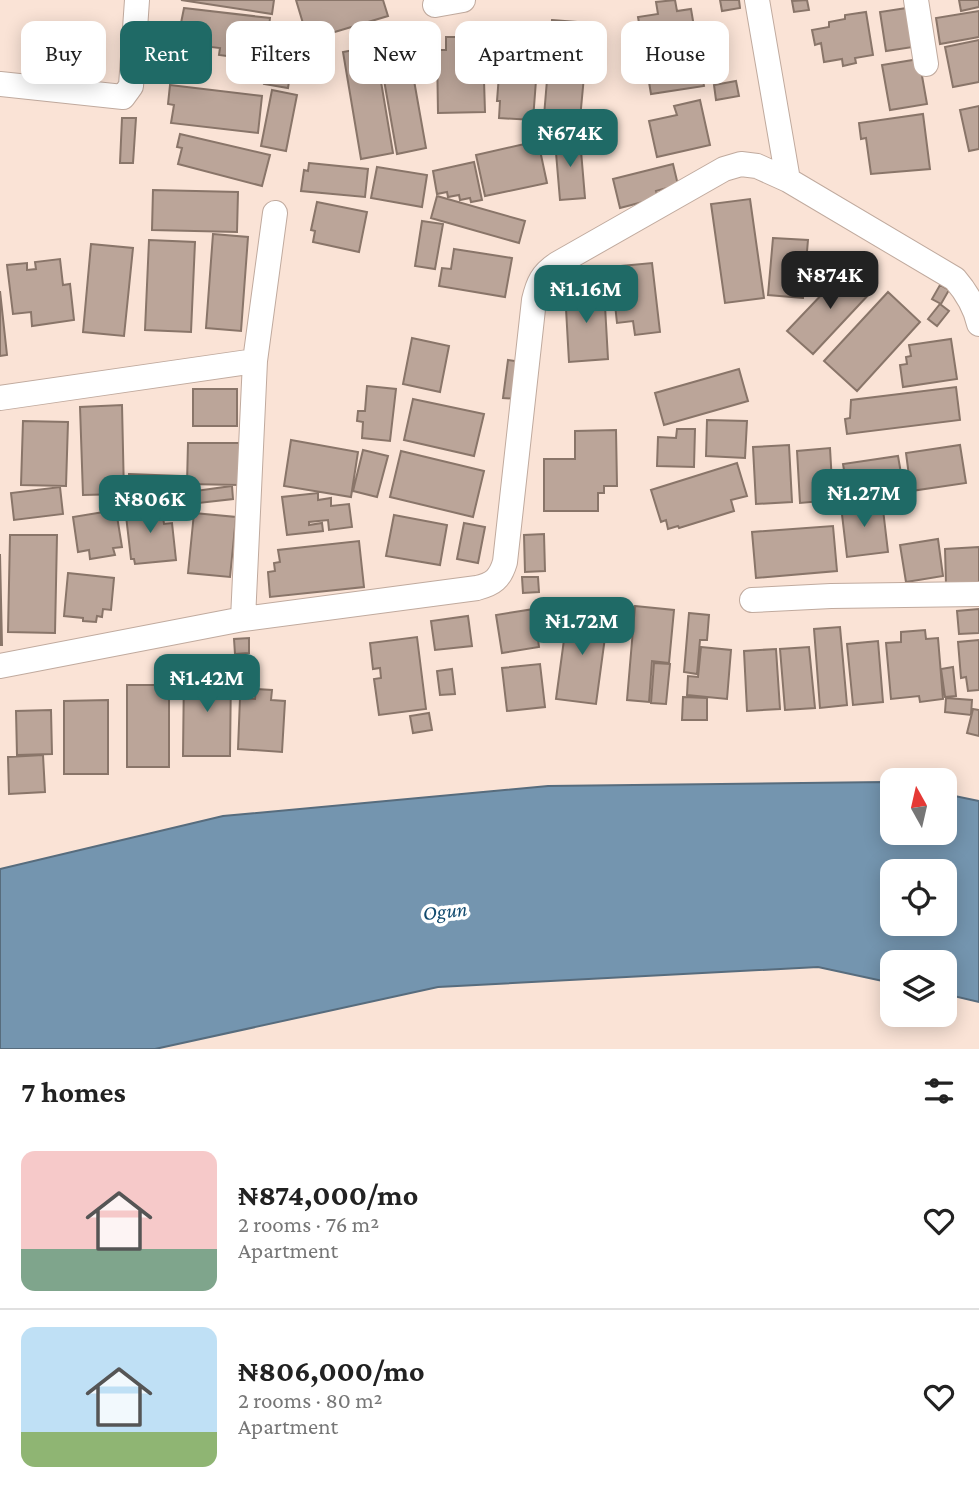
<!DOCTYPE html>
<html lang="en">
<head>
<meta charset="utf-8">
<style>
	body { margin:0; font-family:"Crimson Pro",serif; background:#f2f2f2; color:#222; height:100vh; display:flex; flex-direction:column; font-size:26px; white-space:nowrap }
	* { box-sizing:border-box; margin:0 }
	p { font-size:23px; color:#767676 }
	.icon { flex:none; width:38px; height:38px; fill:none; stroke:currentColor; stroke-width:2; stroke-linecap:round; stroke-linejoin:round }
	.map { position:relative; height:1049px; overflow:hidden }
	.sheet { display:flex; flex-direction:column; background:#fff; flex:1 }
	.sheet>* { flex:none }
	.top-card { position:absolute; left:21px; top:21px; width:938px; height:63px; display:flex; gap:14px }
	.needle { width:46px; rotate:352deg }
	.fabs { position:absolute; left:880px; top:768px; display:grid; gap:14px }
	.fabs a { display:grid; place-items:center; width:77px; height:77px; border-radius:14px; background:#fff; box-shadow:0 4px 18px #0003; font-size:35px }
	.price { position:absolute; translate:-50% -60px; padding:0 16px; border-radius:14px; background:#1f6a66; color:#fff; font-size:23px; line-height:46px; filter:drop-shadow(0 2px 4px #0008) }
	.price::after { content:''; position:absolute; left:50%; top:42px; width:21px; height:16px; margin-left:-10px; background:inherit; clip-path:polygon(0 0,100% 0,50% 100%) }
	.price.on { background:#222; color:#fff }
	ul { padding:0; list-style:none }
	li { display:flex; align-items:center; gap:21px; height:175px; padding:0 21px }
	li+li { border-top:2px solid #e0e0e0 }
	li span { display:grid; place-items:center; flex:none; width:196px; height:140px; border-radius:14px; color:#555 }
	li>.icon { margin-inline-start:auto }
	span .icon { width:84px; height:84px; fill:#fffc; stroke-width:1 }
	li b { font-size:30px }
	h2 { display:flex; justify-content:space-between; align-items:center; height:84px; padding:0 21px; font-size:30px }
	.chip { padding:0 24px; border-radius:14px; background:#fff; box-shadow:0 4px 18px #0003; font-size:24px; line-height:63px }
	.chip.on { background:#1f6a66; color:#fff }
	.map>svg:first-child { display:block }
</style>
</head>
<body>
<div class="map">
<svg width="979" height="1049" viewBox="0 0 979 1049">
	<rect width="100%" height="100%" fill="#fae3d6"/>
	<path fill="#7495af" stroke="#576c7d" stroke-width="2" fill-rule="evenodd" d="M885,782L892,784V833H945V794L979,801V1002L945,994V962H892V983L818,967L438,987L155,1049H0V869L223,816L548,786ZM892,872H945V924H892Z"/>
	<path fill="#bba599" stroke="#897569" stroke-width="2" d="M181,0H274L272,14Z
		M296,0H383L388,16L308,40Z
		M675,0L677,11L691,9L704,86L651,94L638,17L658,14L656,2Z
		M720,0H739L740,8L722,11Z
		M807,0L809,10L794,12L792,1Z
		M959,0H979V7L961,11Z
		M184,8L270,18L266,54L242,51V58L219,55L220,48L177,43Z
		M907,8L913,47L886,51L880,12Z
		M979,11V37L940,44L936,18Z
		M866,12L873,55L855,58L856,63L843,66L842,59L824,62L821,43L815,45L812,30L829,27V22L845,19V15Z
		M552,20L589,23L580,119L544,116Z
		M273,27L297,31L288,88L264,84Z
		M446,37H470V49H483L485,112L438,113L437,50H446Z
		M979,40V82L953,87L945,47Z
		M407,41L426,148L397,154L378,46Z
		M375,46L393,153L361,159L343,52Z
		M501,49L538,54L533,120L499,118L500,101H497Z
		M919,59L927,104L890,110L882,65Z
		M736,81L739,96L716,100L714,85Z
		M170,85L262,96L258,133L171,123L174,105L168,104Z
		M272,90L297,95L286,151L261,146Z
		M700,100L710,145L657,157L649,121L677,115L674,106Z
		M979,106V149L969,151L960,110Z
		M923,114L930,169L871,174L866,138L861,139L859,123Z
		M122,118H136L133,163H120Z
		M180,134L270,155L262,186L178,164L182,148L177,147Z
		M580,139L585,198L560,200L555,141Z
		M538,141L547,183L485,196L476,155Z
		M474,162L482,200L471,202L470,198L460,200L459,195L448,197L447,192L437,194L433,171Z
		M309,163L368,169L365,197L301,191L304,170L308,171Z
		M673,164L678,185L656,191L658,198L620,208L613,179Z
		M377,167L427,175L422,207L371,198Z
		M153,190L238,192L237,232L152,230Z
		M437,196L525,221L519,243L431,218Z
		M750,199L764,298L725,303L711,204Z
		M317,202L367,212L359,252L313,242L315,231L311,230Z
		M422,221L443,224L435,269L415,266Z
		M213,234L248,237L241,331L206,328Z
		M773,238L808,240L803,298L768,295Z
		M149,240L195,242L191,332L145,330Z
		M91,244L133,248L124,336L83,332Z
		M454,249L512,258L505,297L439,286L442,268L451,269Z
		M60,259L63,285L70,284L74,320L32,326L31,312L13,314L7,265L27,263V270L36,269L35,262Z
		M652,263L660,332L635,335L633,321L617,323L611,267Z
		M847,268L872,291L813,354L787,331Z
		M940,285L949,290L941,304L932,299Z
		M604,288L608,359L569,362L565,291Z
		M0,291L7,355L0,356Z
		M888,292L920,322L857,391L824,361Z
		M940,304L949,311L937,326L928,319Z
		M412,338L449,346L440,392L403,384Z
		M951,339L957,379L903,387L900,365L907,364L906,357L911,356L909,345Z
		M508,360L522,362L517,399L503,398Z
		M739,369L748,401L664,425L655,393Z
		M367,386L396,389L390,441L362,438L363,422L357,421L358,411H365Z
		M956,387L960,420L847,434L845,419L850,418L851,400Z
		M193,389H237V426H193Z
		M413,399L484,414L474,456L404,440Z
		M122,405L124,494L83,495L80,407Z
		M707,420L747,421L745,458L706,456Z
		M23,421L68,422L66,486L21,485Z
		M677,429H695L694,467L657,466L658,437L676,438Z
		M616,430L617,486H604V493H598V511H544V459H575V431Z
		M291,440L358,452L351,497L284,486Z
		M188,443H239V485L187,484Z
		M789,445L792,502L756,504L753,447Z
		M960,445L966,483L911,491L906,453Z
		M830,448L833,500L800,503L797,451Z
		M363,450L388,456L377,497L353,491Z
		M401,451L484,471L473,517L390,497Z
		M898,456L903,485L848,494L843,464Z
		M737,463L747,496L731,500L734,511L679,528L678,526L668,529L666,520L661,522L651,490Z
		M129,474L180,476L178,499L128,497Z
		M232,486L233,499L190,504L188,492Z
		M60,487L63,514L14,520L11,493Z
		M318,493V500L331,498V506L349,504L352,527L329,530L328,520L309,522V525L322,523L323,531L287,535L282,497Z
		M882,501L888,552L847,557L841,506Z
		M161,503L164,524L172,523L176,560L135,564L134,559H131L125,507Z
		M116,510L122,547L113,548L115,555L90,559L89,550L78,552L73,517Z
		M194,513L236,517L230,577L188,573Z
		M394,515L447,525L440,565L386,556Z
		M464,523L485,527L478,563L457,559Z
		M833,526L837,571L756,578L752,532Z
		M544,534L545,571L525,572L524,535Z
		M10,535H57L55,633L8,632Z
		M938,539L943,576L906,582L900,545Z
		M359,541L364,587L270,597L268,572L275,571L274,563L280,562L278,550Z
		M979,547V583L946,584L945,549Z
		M0,554L2,645H0Z
		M68,573L114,578L111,610L103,609L102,617L97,616L96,622L83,621V618L64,616Z
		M522,577H538L539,592L523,593Z
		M635,606L674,610L669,663L652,661L649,702L627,700Z
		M534,609L539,647L502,653L496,615Z
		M979,609V633L959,634L957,611Z
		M568,610L608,615L596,704L556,699Z
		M689,613L709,615L707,640H700L697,674L684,672Z
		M468,616L472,646L435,650L431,621Z
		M840,627L847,705L820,708L814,629Z
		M925,630L926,639L938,638L943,699L920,702L919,696L891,699L886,643L901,642V632Z
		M417,637L426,709L379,715L374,679L381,678L380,668L373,669L370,643Z
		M249,638V653L235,654L234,639Z
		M979,640V690L968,691L966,677L961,678L958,642Z
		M878,641L883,702L853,705L847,644Z
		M701,647L731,650L727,699L687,695L688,676L698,677Z
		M809,647L815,708L785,710L780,649Z
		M776,649L780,709L747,711L744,651Z
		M654,663L670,664L666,704L651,703Z
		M540,664L545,707L507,711L502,668Z
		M953,667L956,696L945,697L941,669Z
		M452,669L455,694L440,695L437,671Z
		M184,671H231L230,756H183Z
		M127,685H169V767H127Z
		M256,689L272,690L271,700L285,701L282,752L238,749L240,698L255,699Z
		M683,697L707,698V720H682Z
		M946,698L972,700L971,715L945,712Z
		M108,700V774H64V701Z
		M973,709L979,710V736L967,733Z
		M51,710L52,754L17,755L16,711Z
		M429,713L432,730L413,733L410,716Z
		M43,755L45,792L9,794L8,757Z"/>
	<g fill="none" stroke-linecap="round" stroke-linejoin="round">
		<g stroke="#c0aa9e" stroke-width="26">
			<path id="minor" d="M757,0L788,180
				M916,0L926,64
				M435,5L463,0
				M0,84L123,97L131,86L137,0
				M0,398L255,361
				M752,600L831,596L979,594
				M243,619L255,361L275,213
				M0,666L243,619L477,588C493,584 500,579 505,562L534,300C538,283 542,274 557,264L724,169L741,164L757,166L788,180L955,279C967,293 975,306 979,324"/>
		</g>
		<use href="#minor" stroke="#fff" stroke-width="24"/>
	</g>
	<g text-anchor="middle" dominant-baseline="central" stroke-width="7" stroke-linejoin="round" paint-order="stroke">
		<g font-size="21" font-style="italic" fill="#124b6f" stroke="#fff">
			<text transform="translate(445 911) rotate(-6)">Ogun</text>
		</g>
	</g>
</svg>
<div class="fabs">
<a><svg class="needle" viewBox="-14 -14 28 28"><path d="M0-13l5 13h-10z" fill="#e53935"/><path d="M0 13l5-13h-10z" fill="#767676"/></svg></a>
<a><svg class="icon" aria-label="locate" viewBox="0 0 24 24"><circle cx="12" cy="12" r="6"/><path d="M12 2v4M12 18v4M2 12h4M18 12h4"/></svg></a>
<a><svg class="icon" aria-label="layers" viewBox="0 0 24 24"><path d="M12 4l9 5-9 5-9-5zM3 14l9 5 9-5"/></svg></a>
</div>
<b class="price" style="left:570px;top:169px">₦674K</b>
<b class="price on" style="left:830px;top:311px">₦874K</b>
<b class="price" style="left:586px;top:325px">₦1.16M</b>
<b class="price" style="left:864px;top:529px">₦1.27M</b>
<b class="price" style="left:150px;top:535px">₦806K</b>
<b class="price" style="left:582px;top:657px">₦1.72M</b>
<b class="price" style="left:207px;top:714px">₦1.42M</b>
<div class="top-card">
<a class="chip">Buy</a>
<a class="chip on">Rent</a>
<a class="chip">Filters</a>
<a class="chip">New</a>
<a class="chip">Apartment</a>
<a class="chip">House</a>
</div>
</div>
<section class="sheet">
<h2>7 homes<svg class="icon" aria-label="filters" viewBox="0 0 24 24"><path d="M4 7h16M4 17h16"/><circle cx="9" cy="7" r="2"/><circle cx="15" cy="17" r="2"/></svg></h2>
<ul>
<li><span style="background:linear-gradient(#f6c9c9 70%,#7fa58c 0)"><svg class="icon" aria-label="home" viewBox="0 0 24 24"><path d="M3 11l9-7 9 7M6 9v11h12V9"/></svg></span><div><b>₦874,000/mo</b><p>2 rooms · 76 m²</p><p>Apartment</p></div><svg class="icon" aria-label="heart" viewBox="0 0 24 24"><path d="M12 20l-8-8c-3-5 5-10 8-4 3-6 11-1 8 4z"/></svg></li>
<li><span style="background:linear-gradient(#bfe0f5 75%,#8fb573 0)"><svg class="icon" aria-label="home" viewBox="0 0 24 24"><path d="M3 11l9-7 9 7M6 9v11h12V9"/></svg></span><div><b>₦806,000/mo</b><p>2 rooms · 80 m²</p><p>Apartment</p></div><svg class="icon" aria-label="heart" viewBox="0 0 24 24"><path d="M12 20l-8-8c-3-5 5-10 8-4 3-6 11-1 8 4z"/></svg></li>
</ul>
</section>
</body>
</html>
